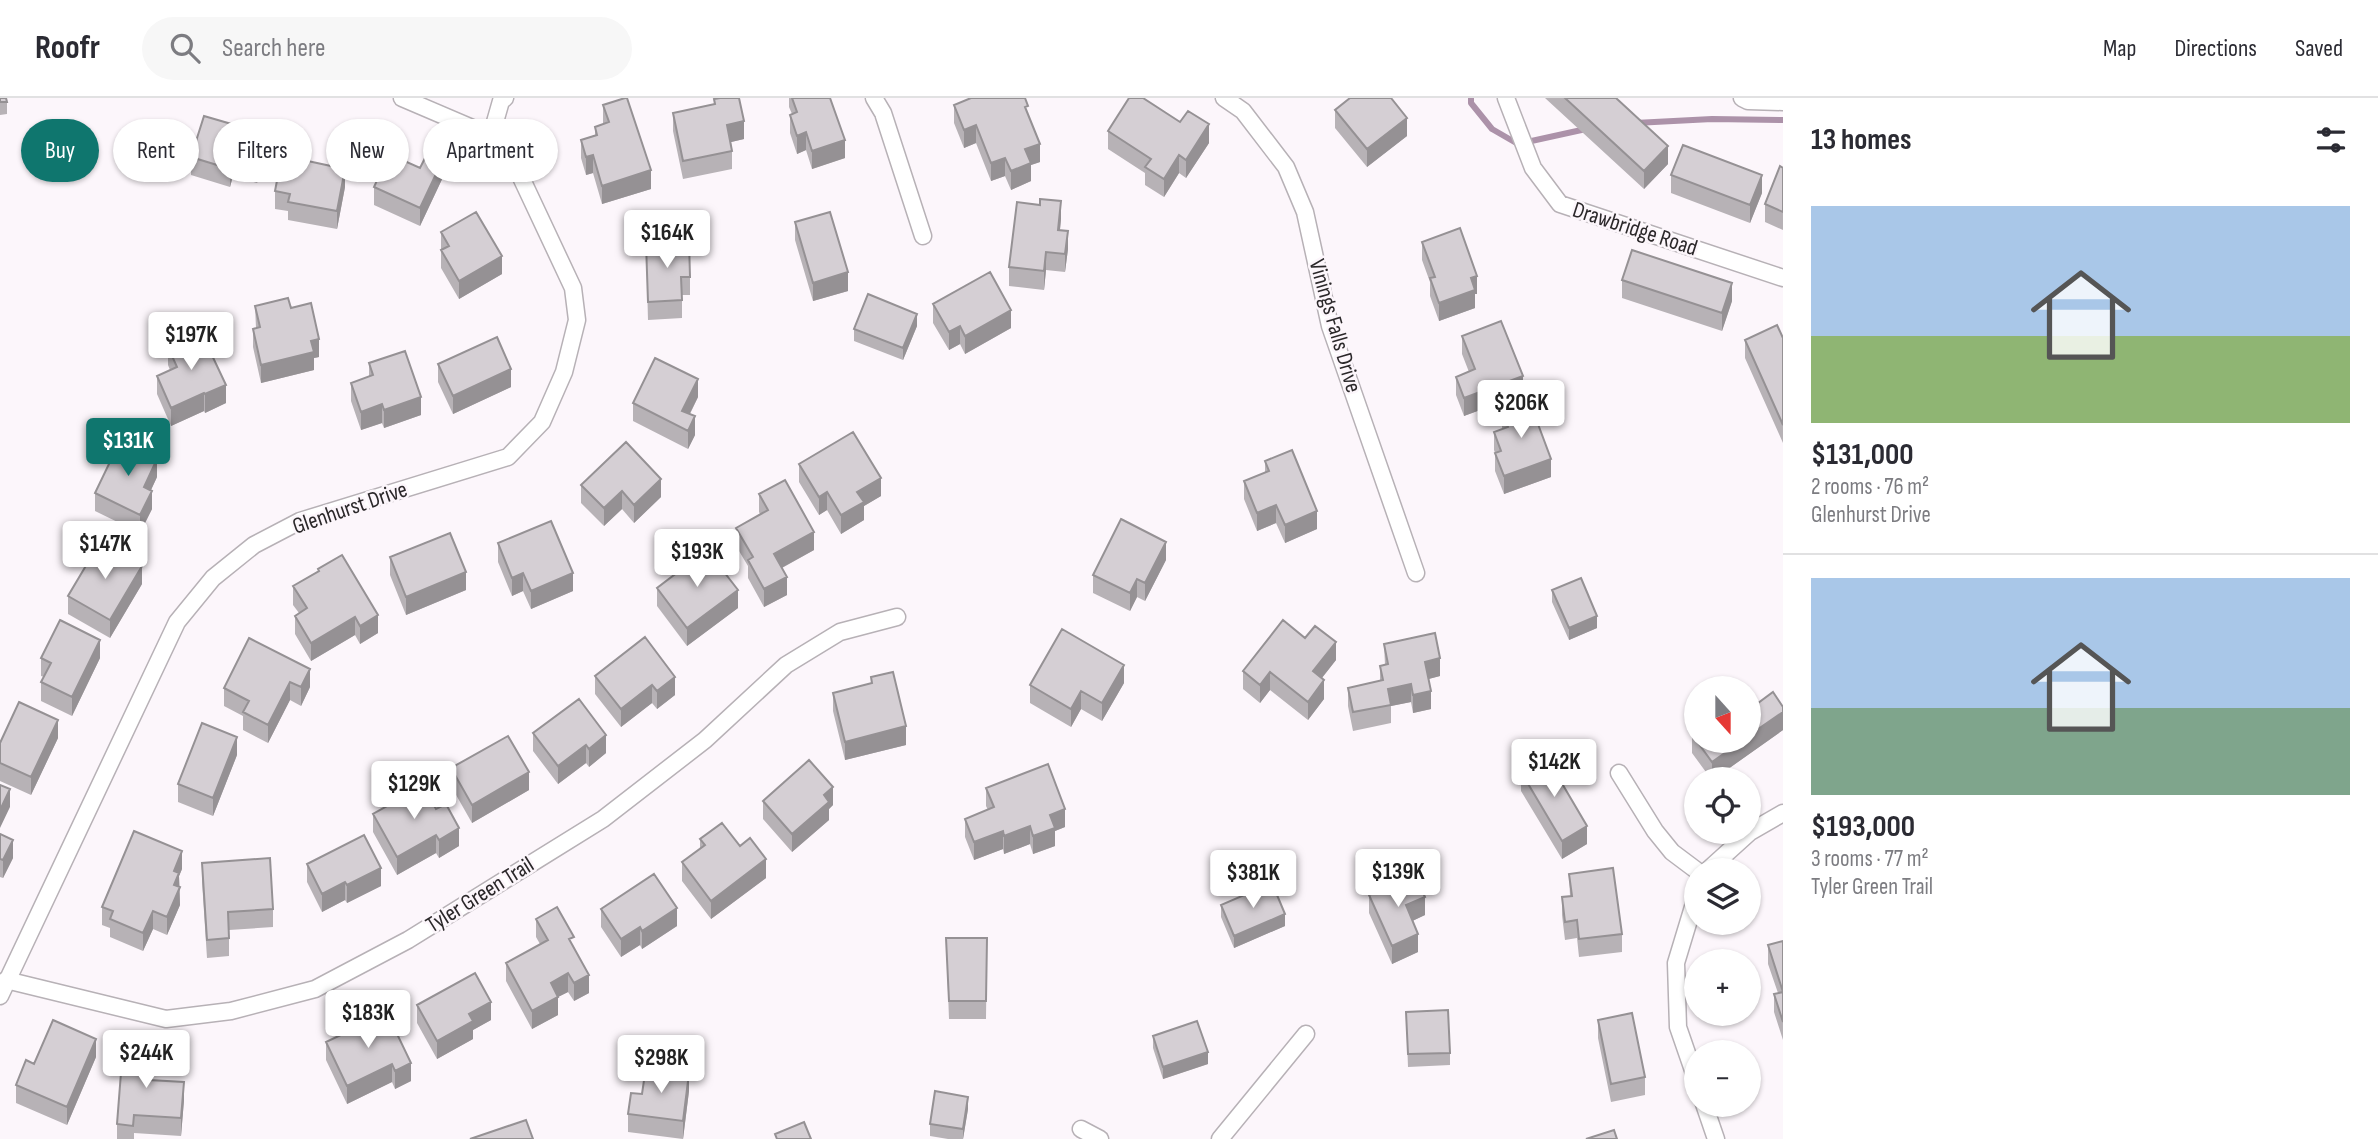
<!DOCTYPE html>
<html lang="en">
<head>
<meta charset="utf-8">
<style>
	body { margin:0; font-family:"Sofia Sans Condensed",sans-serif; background:#f7f7f7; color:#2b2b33; height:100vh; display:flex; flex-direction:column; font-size:26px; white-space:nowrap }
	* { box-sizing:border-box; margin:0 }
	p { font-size:23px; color:#7c7c81 }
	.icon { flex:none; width:38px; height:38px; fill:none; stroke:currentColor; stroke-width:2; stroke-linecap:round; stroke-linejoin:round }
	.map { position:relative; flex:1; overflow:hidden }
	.side { display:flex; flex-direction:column; background:#fff; width:595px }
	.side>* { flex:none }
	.top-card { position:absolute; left:21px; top:21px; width:665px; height:63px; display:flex; gap:14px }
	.needle { width:46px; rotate:159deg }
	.fabs { position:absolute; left:1684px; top:578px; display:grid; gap:14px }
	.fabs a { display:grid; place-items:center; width:77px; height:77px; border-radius:50%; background:#fff; box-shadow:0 2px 5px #0004; font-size:35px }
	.price { position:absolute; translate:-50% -60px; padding:0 16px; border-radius:7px; background:#fff; color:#222; font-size:23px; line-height:46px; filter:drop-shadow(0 2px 4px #0008) }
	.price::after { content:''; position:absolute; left:50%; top:42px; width:21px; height:16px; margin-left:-10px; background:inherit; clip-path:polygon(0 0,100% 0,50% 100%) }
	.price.selected { background:#0f766e; color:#fff }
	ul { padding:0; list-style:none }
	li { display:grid; align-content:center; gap:14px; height:371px; padding:0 28px }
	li+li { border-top:2px solid #e1e1e2 }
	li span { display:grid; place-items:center; height:217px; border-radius:0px; color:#555 }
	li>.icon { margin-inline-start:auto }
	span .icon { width:126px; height:126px; fill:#fffc; stroke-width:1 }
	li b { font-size:30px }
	h2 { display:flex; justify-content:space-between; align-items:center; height:84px; padding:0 28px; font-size:30px }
	.pill { padding:0 24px; border-radius:32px; background:#fff; box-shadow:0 2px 5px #0004; font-size:24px; line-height:63px }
	.pill.selected { background:#0f766e; color:#fff }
	header { display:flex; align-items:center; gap:42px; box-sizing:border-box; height:98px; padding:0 35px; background:#fff; border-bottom:2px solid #e1e1e2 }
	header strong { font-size:33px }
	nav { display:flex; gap:38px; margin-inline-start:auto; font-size:24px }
	.search { width:490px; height:63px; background:#f7f7f7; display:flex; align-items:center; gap:18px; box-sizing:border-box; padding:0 24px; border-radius:38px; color:#7c7c81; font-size:26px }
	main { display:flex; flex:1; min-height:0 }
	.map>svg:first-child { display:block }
</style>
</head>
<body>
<header>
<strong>Roofr</strong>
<div class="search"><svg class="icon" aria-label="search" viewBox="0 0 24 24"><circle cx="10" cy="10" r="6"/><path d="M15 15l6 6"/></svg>Search here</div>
<nav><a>Map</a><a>Directions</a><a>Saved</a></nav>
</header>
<main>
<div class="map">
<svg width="1783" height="1041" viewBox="0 0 1783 1041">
	<rect width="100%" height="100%" fill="#fcf6fb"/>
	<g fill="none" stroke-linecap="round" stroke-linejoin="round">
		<path stroke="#ac92a9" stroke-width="6" d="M1471,0V5L1492,31L1518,46L1586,31
			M1635,25L1712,21L1783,22"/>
		<g stroke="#b7b1b6" stroke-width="19">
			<path id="minor" d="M874,0L883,15L923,138
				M1224,0L1243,13L1286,69L1305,114L1330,228L1416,475
				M1506,0L1533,70L1560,106L1783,180
				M1742,0L1748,3L1783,4
				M491,38L501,3L505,0
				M1619,675L1655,733L1672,754L1696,772
				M1708,772L1750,734L1783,715
				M1696,799L1676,865L1678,929L1696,981
				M6,882L166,921L231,913L315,891L408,842L603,721L705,642L786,567L840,534L897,519
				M0,898L177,524L213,480L254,447L300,423L508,359L542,324L564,274L577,222L573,190L519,75L491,38L402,0
				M1704,1006L1716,1041
				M1081,1031L1100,1041
				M1220,1041L1306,936"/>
		</g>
		<use href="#minor" stroke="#fff" stroke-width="16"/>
	</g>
	<path fill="#b7b2b6" d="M0,0L7,4V16L0,17Z
		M789,0H830L845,60L812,71L806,52L797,56L790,35V17L792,16L789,9Z
		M1545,0H1616L1668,66L1644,91Z
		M714,1L744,41L731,44L732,53V71L683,81L673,33V15L714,6Z
		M603,7L651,91L602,106L593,75L586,77L581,60V42L595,37V29L603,26Z
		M954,7L1028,16L1040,64L1031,67V83L1011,92L1005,78L991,83L976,45L964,50L954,25Z
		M1335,12L1407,38L1367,69L1335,30Z
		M1108,33L1209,45L1186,80L1179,75L1164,99L1145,87V75L1108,51Z
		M266,54L257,85L233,78L230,89L191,77V59Z
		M420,70L444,77L420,128L374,107V89Z
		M1783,70V132L1765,124V106Z
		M1671,77L1762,95L1750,125L1671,95Z
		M345,89L337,131L288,122V113L275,111V93Z
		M1061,121L1060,132L1068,151L1065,174L1046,172L1044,192L1009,188V169Z
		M795,124L848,193L813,203L795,142Z
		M441,134L502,176L459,201L441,170Z
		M1422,144L1477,196H1475V210L1439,223L1430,198V184L1422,162Z
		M646,145L690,179V197H682V220L648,222Z
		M1622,182L1732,203L1722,233L1622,200Z
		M933,206L1011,230L965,256L960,246L949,252L933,225Z
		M255,208L291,210L319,259L314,260V272L261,285L253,249V231L256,230Z
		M917,228L903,262L854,243V231Z
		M1462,238L1523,296L1464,318L1456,297V279L1469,274L1462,256Z
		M1783,240V345L1745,260V242Z
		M168,249L226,305L205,315L204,313L171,328L157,296V278L170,272L168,267Z
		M369,265L421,317L384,330L382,325L361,332L351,303V285L369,279Z
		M438,266L511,289L453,316L438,284Z
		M698,299L690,316L695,337L688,351L633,323V305Z
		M1502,312L1551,379L1504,396L1495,373V355L1494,352V334L1502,331Z
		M1265,363L1317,431L1285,445L1276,425L1257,433L1244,401V383L1265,375Z
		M799,366L881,398L864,408V422L841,436L827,412L819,417L799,384Z
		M157,379L151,392L152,411L140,435L95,413V395Z
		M581,387L661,399L634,425L622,411L604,428L581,405Z
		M759,396L814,452L782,470L787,497L764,509L748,480V468L736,448V430L760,416L759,414Z
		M498,445L573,493L531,511L523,493L512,498L498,464Z
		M390,459L466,492L406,517L390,477Z
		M1166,462L1145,503L1137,499L1130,513L1093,495V477Z
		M318,471L378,535L360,546L355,537L311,563L295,536V518L299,515L293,507V488L318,473Z
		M142,486L110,540L68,516V498Z
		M657,490L738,510L687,548L657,508Z
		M1552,492L1597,530L1569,542L1552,504Z
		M645,539L675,597L657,611L652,605L621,629L595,596V578Z
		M249,540L310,589L301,608L290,602L268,645L243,632V618L224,608V590Z
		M1305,540L1336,562L1322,580L1324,601L1308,622L1270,592L1260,605L1243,591V573Z
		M1384,546L1440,578L1428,581L1431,611L1413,615L1411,604L1391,608V625L1353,633L1348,608V590L1380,583V568L1385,567Z
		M41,560H100L72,618L41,603V584L44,579L41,578Z
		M871,579L906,647L845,662L833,613V595L871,586Z
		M1124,585L1102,623L1081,611L1071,629L1030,605V587Z
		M579,601L606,655L589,669L586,665L558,686L533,653V635Z
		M1758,605L1783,609V632L1714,681H1711L1692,655V637Z
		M58,640L31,697L0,683V645Z
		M237,657L213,718L178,704V686Z
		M451,670L529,692L472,725L451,688Z
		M1521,674L1587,746L1562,761L1521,693Z
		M986,690L1065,729L1055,733V748L1033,756L1030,746L1004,756L1003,751L974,762L965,739V721L988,712L986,708Z
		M763,703L833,707L829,711V722L792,754L763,721Z
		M436,711L459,748L439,760L436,755L397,777L373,734V716Z
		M0,736L13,760L3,780L0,779Z
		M700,741L740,748L766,780L711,821L682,783V764L700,751Z
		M202,765L273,811V829L229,832V858L207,860L202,783Z
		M307,766L381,788L347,805L345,802L322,814L307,784Z
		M182,771L179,778L180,807L167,837L153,831L143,853L110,839V830L102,827V809Z
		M1569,776L1622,836V854L1579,859L1577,840L1565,842L1562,817V799L1570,798Z
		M1369,797L1425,817L1412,823L1418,854L1392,866L1369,815Z
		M1221,807L1285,828L1234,850L1221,819Z
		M601,811L677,828L642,851L640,847L621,859L601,829Z
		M536,821L574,849L589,895L574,903L568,894L558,899V917L532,931L506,883V865L540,846L536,839Z
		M946,840H987L986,921H949Z
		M1783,843V942L1774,914V896L1778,895L1768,866V847Z
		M417,907L491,922L473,932V941L437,961L417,925Z
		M1406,914L1450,955V967L1408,969Z
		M387,915L411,983L395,991L392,984L347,1006L326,962V944Z
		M1598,922L1645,979V997L1611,1004L1598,940Z
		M1153,938L1208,966L1163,981L1153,950Z
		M96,959L67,1027L16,1005V987L34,966Z
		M151,970L150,982L184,1002L181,1038L134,1035V1041H117V1026Z
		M689,993L683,1041L628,1034V1016L642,996Z
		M968,1011L963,1041H948L930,1038V1026Z"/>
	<path fill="#959194" d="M1407,20V38L1367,69V51Z
		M744,23V41L727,45V27Z
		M1209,26V45L1186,80V62Z
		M976,27V45L964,50V32Z
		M806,34V52L797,56V38Z
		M266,36V54L257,85V67Z
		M845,42V60L812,71V53Z
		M1040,46V64L1031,67V83L1011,92V73L1025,51Z
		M1668,48V66L1644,91V73Z
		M593,57V75L586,77V59Z
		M1179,57V75L1164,99V81Z
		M444,59V77L420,128V110Z
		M233,60V78L230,89V71Z
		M1005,60V78L991,83V65Z
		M345,71V89L337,131V113Z
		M651,72V91L602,106V88Z
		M1762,77V95L1750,125V107Z
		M1061,103V121L1058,150V132Z
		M1068,133V151L1065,174V156Z
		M1046,154V172L1044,192V173Z
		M502,158V176L459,201V183Z
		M848,174V193L813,203V185Z
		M1477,178V196H1475V210L1439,223V205L1471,180Z
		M1732,185V203L1722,233V215Z
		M1011,212V230L965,256V238Z
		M917,216V228L903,262V250Z
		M960,228V246L949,252V234Z
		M319,241V259L314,260V272L261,285V267L311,243Z
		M511,271V289L453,316V298Z
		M1523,278V296L1464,318V300Z
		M698,281V299L682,331V313Z
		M226,287V305L205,315V296Z
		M204,295V313L171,328V310Z
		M421,299V317L384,330V312Z
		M382,306V325L361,332V314Z
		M695,318V337L688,351V333Z
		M157,361V379L144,407V389Z
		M1551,361V379L1504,396V378Z
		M881,380V398L864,408V422L841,436V417L857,394Z
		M661,381V399L634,425V407Z
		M152,393V411L140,435V417Z
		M622,393V411L604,428V410Z
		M827,394V412L819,417V399Z
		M1276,407V425L1257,433V415Z
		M1317,413V431L1285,445V427Z
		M814,434V452L774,474V456Z
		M1166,444V462L1145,503V485Z
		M142,468V486L110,540V522Z
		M466,474V492L406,517V499Z
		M523,475V493L512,498V480Z
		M573,475V493L531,511V493Z
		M787,479V497L764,509V491Z
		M1137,481V499L1130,513V495Z
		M738,492V510L687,548V530Z
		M378,517V535L360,546V528Z
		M1597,518V530L1569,542V530Z
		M355,519V537L311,563V545Z
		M100,542V560L72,618V599Z
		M1336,544V562L1313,591V573Z
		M1440,560V578L1425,582V564Z
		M1124,567V585L1102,623V605Z
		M310,571V589L301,608V589Z
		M1270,574V592L1260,605V587Z
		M675,579V597L657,611V593Z
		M1324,582V601L1308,622V604Z
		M290,584V602L268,645V627Z
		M1411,586V604L1391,608L1388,591Z
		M652,587V605L621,629V611Z
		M1081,593V611L1071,629V611Z
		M1431,593V611L1413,615V597Z
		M1783,614V632L1714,681H1712V664L1743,642H1748V638Z
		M58,622V640L31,697V679Z
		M906,628V647L845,662V644Z
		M606,637V655L589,669V651Z
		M237,639V657L213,718V700Z
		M586,647V665L558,686V668Z
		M529,674V692L472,725V707Z
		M833,689V707L829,711V722L792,754V736L824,697Z
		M10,691V709L0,730V712Z
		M1065,711V729L1055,733V748L1033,756V738L1050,717Z
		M1030,728V746L1004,756V738Z
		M1587,728V746L1562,761V743Z
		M459,730V748L439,760V742Z
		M1003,733V751L974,762V744Z
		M436,737V755L397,777V759Z
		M13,742V760L3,780V762Z
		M182,753V771L179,778L180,807L167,837V819L174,773Z
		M766,761V780L711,821V803Z
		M381,770V788L347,805V787Z
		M345,784V802L322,814V796Z
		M1425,799V817L1406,826V807Z
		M677,810V828L642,851V833Z
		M153,813V831L143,853V835Z
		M1285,816V828L1234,850V838Z
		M640,829V847L621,859V841Z
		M1418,836V854L1392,866V848Z
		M568,875V894L558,899V917L532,931V913L551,885Z
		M589,877V895L574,903V885Z
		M491,904V922L473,932V941L437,961V943L469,916Z
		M96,941V959L67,1027V1009Z
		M1208,954V966L1163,981V969Z
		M411,965V983L395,991V973Z
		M392,966V984L347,1006V988Z
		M689,975V993L683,1041V1023Z
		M184,984V1002L181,1038V1020Z
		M968,999V1011L963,1041V1031Z"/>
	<path fill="#d5cfd4" stroke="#959194" stroke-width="2" d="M0,0H6L7,4H0Z
		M625,0H627L651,72L602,88L593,57L586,59L581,42L597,37L595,29L609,24L603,7Z
		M720,0H739L744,23L727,27L732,53L683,63L673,15L715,6L714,1Z
		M792,0H830L845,42L812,53L806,34L797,38L790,17L797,14Z
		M971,0H1025L1028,8L1025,9L1040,46L1025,51L1031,65L1011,73L1005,60L991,65L976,27L964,32L954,7Z
		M1129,0H1143L1180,24L1188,13L1209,26L1186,62L1179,57L1164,81L1145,69L1151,61L1108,33Z
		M1350,0H1391L1407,20L1367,51L1335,12Z
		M1565,0H1616L1668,48L1644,73Z
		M204,18L266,36L257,67L233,60L230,71L191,59Z
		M1683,47L1762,77L1750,107L1671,77Z
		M429,52L444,59L420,110L374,89L389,56L420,70Z
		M281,62L302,66L303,62L345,71L337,113L288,104L290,96L275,93Z
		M1780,68L1783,70V114L1765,106Z
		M1040,101L1061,103L1058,132L1068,133L1065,156L1046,154L1044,173L1009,169L1017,104L1040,107Z
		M476,114L502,158L459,183L441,152L449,148L441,134Z
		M830,114L848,174L813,185L795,124Z
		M1460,130L1477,178L1471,180L1475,192L1439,205L1430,180L1435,179L1422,144Z
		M689,143L690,179H681L682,202L648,204L646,145Z
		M1632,152L1732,185L1722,215L1622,182Z
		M990,174L1011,212L965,238L960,228L949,234L933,206Z
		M868,196L917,216L903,250L854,231Z
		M288,200L291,210L311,205L319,241L311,243L314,254L261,267L253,231L260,229L255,208Z
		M1501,223L1523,278L1464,300L1456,279L1475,271L1462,238Z
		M1777,227L1783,240V327L1745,242Z
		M201,234L226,287L205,296L204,295L171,310L157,278L177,269L168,249Z
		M497,239L511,271L453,298L438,266Z
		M405,253L421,299L384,312L382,306L361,314L351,285L373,277L369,265Z
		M655,260L698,281L682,313L695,318L688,333L633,305Z
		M1529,302L1551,361L1504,378L1495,355L1501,353L1494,334L1508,329L1502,312Z
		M853,334L881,380L857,394L864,404L841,417L827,394L819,399L799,366Z
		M120,343L157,361L144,389L152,393L140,417L95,395Z
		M626,344L661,381L634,407L622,393L604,410L581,387Z
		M1292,352L1317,413L1285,427L1276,407L1257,415L1244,383L1269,373L1265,363Z
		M785,382L814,434L774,456L787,479L764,491L748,462L753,459L736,430L768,412L759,396Z
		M1121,421L1166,444L1145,485L1137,481L1130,495L1093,477Z
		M551,423L573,475L531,493L523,475L512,480L498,445Z
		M450,435L466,474L406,499L390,459Z
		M100,444L142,468L110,522L68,498Z
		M707,452L738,492L687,530L657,490Z
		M342,457L378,517L360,528L355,519L311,545L295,518L307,510L293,488L319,473L318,471Z
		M1581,480L1597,518L1569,530L1552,492Z
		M60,522L100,542L72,599L41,584L51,565L41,560Z
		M1283,522L1305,540L1315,528L1336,544L1313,573L1324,582L1308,604L1270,574L1260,587L1243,573Z
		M1062,531L1124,567L1102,605L1081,593L1071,611L1030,587Z
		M1435,535L1440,560L1425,564L1431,593L1413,597L1411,586L1388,591L1391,607L1353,614L1348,590L1383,582L1380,568L1388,566L1384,546Z
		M645,539L675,579L657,593L652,587L621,611L595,578Z
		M249,540L310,571L301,589L290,584L268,627L243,614L249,603L224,590Z
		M893,574L906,628L845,644L833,595L872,585L871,579Z
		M1773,594L1783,609V614L1748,638V596L1751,595L1758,605Z
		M579,601L606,637L589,651L586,647L558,668L533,635Z
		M19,604L58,622L31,679L0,665V645Z
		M202,625L237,639L213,700L178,686Z
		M508,638L529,674L472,707L451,670Z
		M1696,642H1743L1712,664Z
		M1547,660L1587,728L1562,743L1521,674Z
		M809,662L833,689L824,697L829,704L792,736L763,703Z
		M1048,666L1065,711L1050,717L1055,730L1033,738L1030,728L1004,738L1003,733L974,744L965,721L994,709L986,690Z
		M0,687L10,691L0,712Z
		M423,688L436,711L446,706L459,730L439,742L436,737L397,759L373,716Z
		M722,725L740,748L750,740L766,761L711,803L682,764L705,747L700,741Z
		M134,733L182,753L174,773L179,775L174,787L180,789L167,819L153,813L143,835L110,821L113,813L102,809Z
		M0,736L13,742L3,762L0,761Z
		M364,737L381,770L347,787L345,784L322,796L307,766Z
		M270,760L273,811L228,814L229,840L207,842L202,765Z
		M1613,770L1622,836L1579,841L1577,822L1565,824L1562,799L1572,798L1569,776Z
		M654,776L677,810L642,833L640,829L621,841L601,811Z
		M1415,777L1425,799L1406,807L1418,836L1392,848L1369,797Z
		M1272,785L1285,816L1234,838L1221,807Z
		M557,809L574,839L569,841L589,877L574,885L568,875L551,885L558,899L532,913L506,865L548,842L536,821Z
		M946,840H987L986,903H949Z
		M1783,843V924L1774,896L1783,894L1768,847Z
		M475,875L491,904L469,916L473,923L437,943L417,907Z
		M1448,912L1450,955L1408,956L1406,914Z
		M387,915L411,965L395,973L392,966L347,988L326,944Z
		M1632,915L1645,979L1611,986L1598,922Z
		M53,922L96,941L67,1009L16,987L26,962L34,966Z
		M1197,923L1208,954L1163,969L1153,938Z
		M123,949L151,951L149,982L184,984L181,1020L134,1017L133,1028L117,1026Z
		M646,969L689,975L683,1023L628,1016L631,995L642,996Z
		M935,993L968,999L963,1031L930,1026Z
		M526,1022L533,1041H470Z
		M804,1024L811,1041H777L775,1036Z
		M1614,1032L1617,1041H1586Z"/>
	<g text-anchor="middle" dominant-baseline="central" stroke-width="5" stroke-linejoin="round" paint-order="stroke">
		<g font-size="23" fill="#2b282a" stroke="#fcf6fb">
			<text transform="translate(1635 131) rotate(18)">Drawbridge Road</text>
			<text transform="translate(1335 228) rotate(74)">Vinings Falls Drive</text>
			<text transform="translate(350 410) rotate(-19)">Glenhurst Drive</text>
			<text transform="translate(480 797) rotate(-32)">Tyler Green Trail</text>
		</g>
	</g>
</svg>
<div class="fabs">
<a><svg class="needle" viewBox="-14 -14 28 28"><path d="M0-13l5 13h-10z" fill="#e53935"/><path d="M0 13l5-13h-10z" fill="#7c7c81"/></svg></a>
<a><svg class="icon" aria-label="locate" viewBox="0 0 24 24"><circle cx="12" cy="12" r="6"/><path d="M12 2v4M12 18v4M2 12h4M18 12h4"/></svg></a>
<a><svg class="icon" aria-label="layers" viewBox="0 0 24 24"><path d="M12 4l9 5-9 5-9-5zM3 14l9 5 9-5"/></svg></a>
<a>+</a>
<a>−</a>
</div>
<b class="price" style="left:667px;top:172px">$164K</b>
<b class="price" style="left:191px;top:274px">$197K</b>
<b class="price" style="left:1521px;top:342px">$206K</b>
<b class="price selected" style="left:128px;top:380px">$131K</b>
<b class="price" style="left:105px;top:483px">$147K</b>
<b class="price" style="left:697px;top:491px">$193K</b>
<b class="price" style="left:1554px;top:701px">$142K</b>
<b class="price" style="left:414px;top:723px">$129K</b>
<b class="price" style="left:1398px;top:811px">$139K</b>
<b class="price" style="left:1253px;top:812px">$381K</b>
<b class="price" style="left:368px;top:952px">$183K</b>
<b class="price" style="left:146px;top:992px">$244K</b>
<b class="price" style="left:661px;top:997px">$298K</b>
<div class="top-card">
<a class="pill selected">Buy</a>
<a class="pill">Rent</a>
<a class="pill">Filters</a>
<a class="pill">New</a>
<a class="pill">Apartment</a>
</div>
</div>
<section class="side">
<h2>13 homes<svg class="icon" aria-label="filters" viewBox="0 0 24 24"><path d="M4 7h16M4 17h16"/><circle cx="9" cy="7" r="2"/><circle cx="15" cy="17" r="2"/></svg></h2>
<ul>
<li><span style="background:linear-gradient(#a9c7e8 60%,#8fb573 0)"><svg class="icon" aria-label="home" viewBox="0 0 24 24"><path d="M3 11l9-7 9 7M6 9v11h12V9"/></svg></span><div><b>$131,000</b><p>2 rooms · 76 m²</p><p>Glenhurst Drive</p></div></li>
<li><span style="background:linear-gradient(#a9c7e8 60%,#7fa58c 0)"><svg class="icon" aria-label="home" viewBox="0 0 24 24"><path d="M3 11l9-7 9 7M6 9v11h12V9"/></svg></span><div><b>$193,000</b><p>3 rooms · 77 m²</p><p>Tyler Green Trail</p></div></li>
</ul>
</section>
</main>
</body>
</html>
